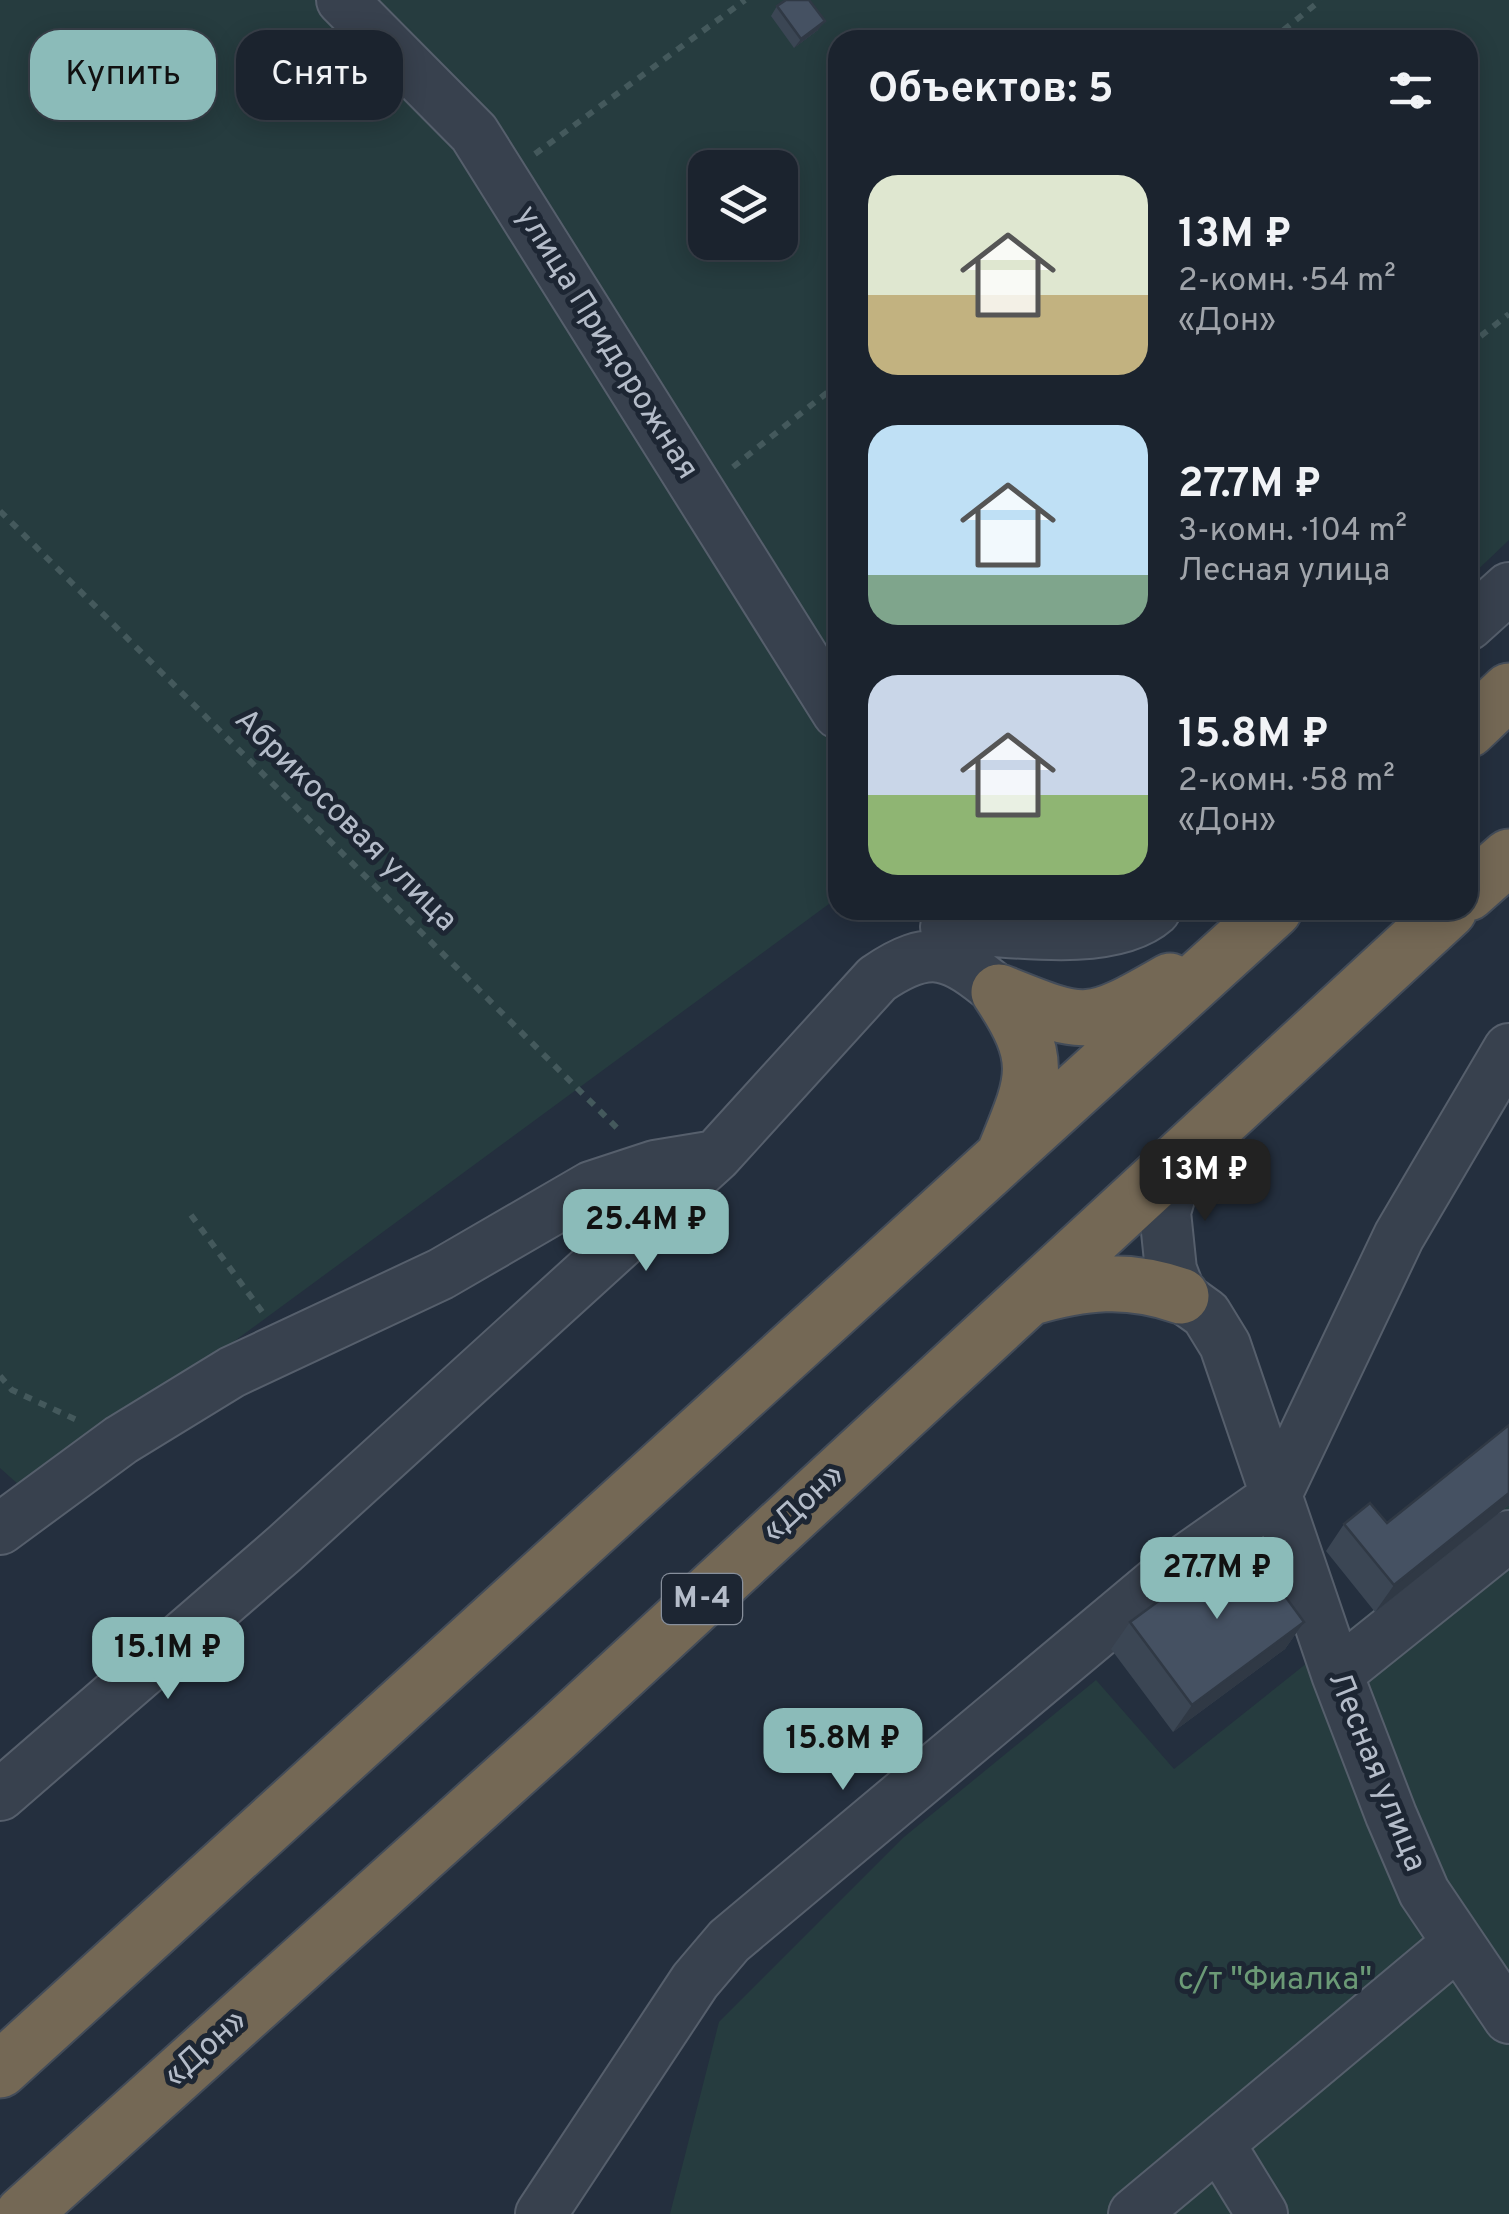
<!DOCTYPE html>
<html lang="ru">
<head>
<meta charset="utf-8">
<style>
	body { margin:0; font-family:Overpass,sans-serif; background:#282f3a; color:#f1f3f6; height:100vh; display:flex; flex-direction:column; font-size:38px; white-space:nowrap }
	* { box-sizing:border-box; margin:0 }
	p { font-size:32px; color:#a0a4aa }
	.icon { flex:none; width:55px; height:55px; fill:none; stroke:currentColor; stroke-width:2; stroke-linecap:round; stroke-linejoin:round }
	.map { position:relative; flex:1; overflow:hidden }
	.details { position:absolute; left:828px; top:30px; width:650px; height:890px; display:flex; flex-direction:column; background:#1b232e; border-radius:30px; box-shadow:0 5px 25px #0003,0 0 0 2px #39404a }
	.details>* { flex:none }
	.top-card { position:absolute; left:30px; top:30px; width:648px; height:90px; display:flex; gap:20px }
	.tools { position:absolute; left:688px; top:150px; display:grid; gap:20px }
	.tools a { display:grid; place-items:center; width:110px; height:110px; border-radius:20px; background:#1b232e; box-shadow:0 5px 25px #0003,0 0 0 2px #39404a; font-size:50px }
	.price { position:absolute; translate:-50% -85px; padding:0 22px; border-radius:20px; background:#8bbbb9; color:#111; font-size:32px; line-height:65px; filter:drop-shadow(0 2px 5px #0008) }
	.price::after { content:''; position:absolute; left:50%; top:60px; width:30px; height:22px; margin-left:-15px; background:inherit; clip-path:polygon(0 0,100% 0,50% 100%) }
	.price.current { background:#222; color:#fff }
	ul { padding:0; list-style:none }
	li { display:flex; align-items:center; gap:30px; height:250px; padding:0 40px }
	li span { display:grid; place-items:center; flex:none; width:280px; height:200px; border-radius:30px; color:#555 }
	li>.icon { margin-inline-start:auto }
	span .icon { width:120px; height:120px; fill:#fffc; stroke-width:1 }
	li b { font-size:42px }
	h2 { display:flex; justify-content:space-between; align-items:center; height:120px; padding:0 40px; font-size:42px }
	.pill { padding:0 35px; border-radius:30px; background:#1b232e; box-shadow:0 5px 25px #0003,0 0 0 2px #39404a; font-size:35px; line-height:90px }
	.pill.current { background:#8bbbb9; color:#111 }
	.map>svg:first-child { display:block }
</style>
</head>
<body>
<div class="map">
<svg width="1509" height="2214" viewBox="0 0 1509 2214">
	<rect width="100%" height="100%" fill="#242f3e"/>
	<path fill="#263c3f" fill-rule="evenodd" d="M0,0H1509V540L1468,579V40H838L837,898L28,1493L0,1468ZM705,168H780V242H705Z
		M1509,1502V2214H670L719,2022L904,1837L1096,1680L1174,1769Z"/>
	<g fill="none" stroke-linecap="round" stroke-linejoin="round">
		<g stroke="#565f6c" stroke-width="54">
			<path id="minor" d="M342,0L474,133L838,713
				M1468,625L1509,588
				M946,927C1003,930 1111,949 1155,910
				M1182,1154L1165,1212L1171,1270L1181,1296L1206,1314L1225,1345L1337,1674L1391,1815L1424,1892L1509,2018
				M0,1529L121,1440L232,1372L441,1274L591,1187L655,1166L716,1156
				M1337,1674L1509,1536
				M0,1795L284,1549L716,1156L877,979C931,942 952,953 999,992
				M1219,2144L1262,2214
				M541,2214L695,1981L729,1941L1177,1566L1275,1497L1399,1236L1509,1049
				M1134,2214L1457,1944"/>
		</g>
		<g stroke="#434c59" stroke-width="59">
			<path id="highway" d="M1468,730L1509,691
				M1468,893L1509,857
				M999,992C1086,1027 1087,1029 1170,981
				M999,992C1046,1062 1034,1081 1004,1155
				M1029,1298C1083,1282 1127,1277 1181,1296
				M0,2070L1274,910
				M23,2214L553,1737L1449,910"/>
		</g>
		<path stroke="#44595c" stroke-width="6" stroke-dasharray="8 8" stroke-linecap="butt" d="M1271,40L1321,0
			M535,154L745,0
			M1468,346L1509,314
			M733,467L838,384
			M0,511L622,1133
			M191,1215L263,1313
			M0,1376L12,1390L79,1421"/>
		<use href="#minor" stroke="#38414e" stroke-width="50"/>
		<use href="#highway" stroke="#746855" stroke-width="55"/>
	</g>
	<path fill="#3b4654" d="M777,6L818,30L794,48L771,16Z
		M1509,1425V1505L1375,1612L1326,1551L1344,1524L1387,1523Z
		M1130,1622H1304L1285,1649L1173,1732L1111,1649Z"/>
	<path fill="#303945" d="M825,21L818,30L794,48L801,39Z
		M1509,1493V1505L1375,1612L1394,1585Z
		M1304,1622L1285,1649L1173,1732L1192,1705Z"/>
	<path fill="#455162" stroke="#303945" stroke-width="2.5" d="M786,0H809L825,21L801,39L777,6Z
		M1509,1425V1493L1394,1585L1344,1524L1370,1503L1387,1523Z
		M1243,1539L1304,1622L1192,1705L1130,1622Z"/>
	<g text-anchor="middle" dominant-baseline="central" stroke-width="10" stroke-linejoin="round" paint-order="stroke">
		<rect fill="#1d2633" stroke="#878f9c" stroke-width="2.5" x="662" y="1574" width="80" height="50" rx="8"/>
		<g font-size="30" font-weight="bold" fill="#b4bcc9">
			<text x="702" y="1599">М-4</text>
		</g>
		<g font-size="32" fill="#b4bcc9" stroke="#1d2633">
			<text transform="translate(606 343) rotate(58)">улица Придорожная</text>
			<text transform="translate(345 821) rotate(45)">Абрикосовая улица</text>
			<text transform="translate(804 1504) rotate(-43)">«Дон»</text>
			<text transform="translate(1376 1772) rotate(68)">Лесная улица</text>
			<text transform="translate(206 2049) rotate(-42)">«Дон»</text>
		</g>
		<g font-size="32" fill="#6b9a76" stroke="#1d2633">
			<text x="1275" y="1981">с/т "Фиалка"</text>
		</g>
	</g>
</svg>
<div class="tools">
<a><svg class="icon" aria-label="layers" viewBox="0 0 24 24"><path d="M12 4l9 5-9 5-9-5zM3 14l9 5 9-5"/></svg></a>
</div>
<b class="price current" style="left:1205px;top:1224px">13M ₽</b>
<b class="price" style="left:646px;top:1274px">25.4M ₽</b>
<b class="price" style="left:1217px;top:1622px">27.7M ₽</b>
<b class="price" style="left:168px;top:1702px">15.1M ₽</b>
<b class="price" style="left:843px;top:1793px">15.8M ₽</b>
<div class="top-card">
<a class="pill current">Купить</a>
<a class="pill">Снять</a>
</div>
<section class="details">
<h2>Объектов: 5<svg class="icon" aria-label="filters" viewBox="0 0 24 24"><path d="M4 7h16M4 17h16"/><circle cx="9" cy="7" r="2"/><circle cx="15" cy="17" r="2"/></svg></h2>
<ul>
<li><span style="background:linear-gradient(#dfe7d0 60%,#c2b280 0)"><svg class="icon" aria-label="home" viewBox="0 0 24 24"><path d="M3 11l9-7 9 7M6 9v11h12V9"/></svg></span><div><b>13M ₽</b><p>2-комн. · 54 m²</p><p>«Дон»</p></div></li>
<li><span style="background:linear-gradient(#bfe0f5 75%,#7fa58c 0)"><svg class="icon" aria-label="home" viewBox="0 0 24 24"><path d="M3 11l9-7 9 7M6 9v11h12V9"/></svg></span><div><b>27.7M ₽</b><p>3-комн. · 104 m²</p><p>Лесная улица</p></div></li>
<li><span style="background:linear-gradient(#c9d6e8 60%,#8fb573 0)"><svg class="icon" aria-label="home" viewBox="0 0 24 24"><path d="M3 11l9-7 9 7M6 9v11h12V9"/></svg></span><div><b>15.8M ₽</b><p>2-комн. · 58 m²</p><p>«Дон»</p></div></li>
</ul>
</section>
</div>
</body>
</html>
